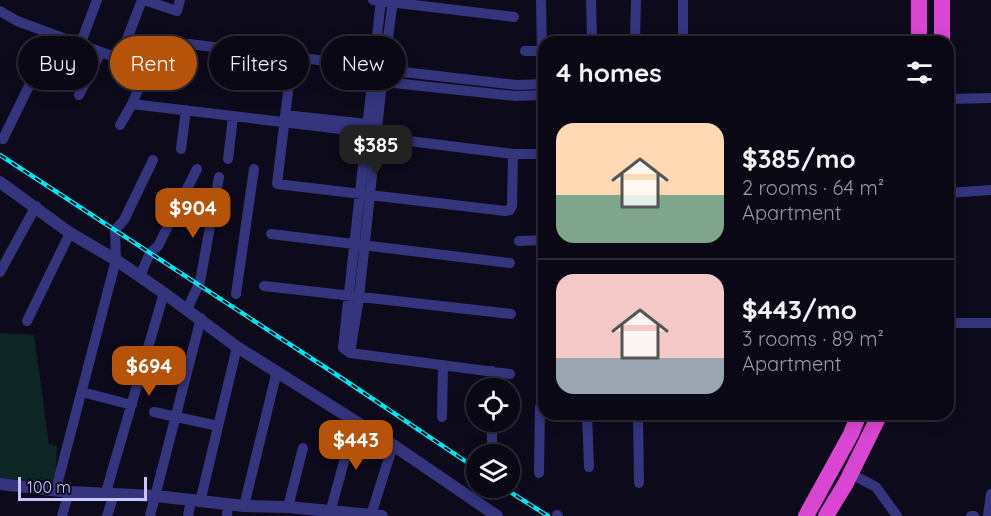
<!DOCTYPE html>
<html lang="en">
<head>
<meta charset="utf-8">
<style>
	body { margin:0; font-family:Quicksand,sans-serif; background:#181622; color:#f1f3f6; height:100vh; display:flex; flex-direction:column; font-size:22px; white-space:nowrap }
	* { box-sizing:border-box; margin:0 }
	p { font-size:20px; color:#999aa0 }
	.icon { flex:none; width:33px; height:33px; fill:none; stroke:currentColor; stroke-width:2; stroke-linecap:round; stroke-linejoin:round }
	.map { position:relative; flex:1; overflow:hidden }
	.details { position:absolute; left:538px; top:36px; width:416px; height:384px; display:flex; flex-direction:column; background:#0a0815; border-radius:18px; box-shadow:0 3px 15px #0003,0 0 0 2px #2a2934 }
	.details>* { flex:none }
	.guide { position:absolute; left:18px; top:36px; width:430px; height:54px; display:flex; gap:12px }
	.tools { position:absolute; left:466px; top:378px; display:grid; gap:12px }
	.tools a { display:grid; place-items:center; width:54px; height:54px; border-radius:50%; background:#0a0815; box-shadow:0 3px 15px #0003,0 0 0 2px #2a2934; font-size:30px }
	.scale { position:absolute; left:18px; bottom:15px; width:129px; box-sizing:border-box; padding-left:6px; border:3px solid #c9c6ff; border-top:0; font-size:16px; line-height:21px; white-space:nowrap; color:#c9c6ff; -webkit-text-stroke:4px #0d0a1c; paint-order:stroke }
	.price { position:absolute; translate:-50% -51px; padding:0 14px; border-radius:12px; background:#b45309; color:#fff; font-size:20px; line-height:39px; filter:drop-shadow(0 2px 3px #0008) }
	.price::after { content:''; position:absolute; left:50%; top:36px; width:18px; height:14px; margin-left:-9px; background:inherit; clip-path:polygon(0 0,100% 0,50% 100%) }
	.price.selected { background:#222; color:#fff }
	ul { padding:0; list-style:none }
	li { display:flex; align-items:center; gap:18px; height:150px; padding:0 18px }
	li+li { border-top:2px solid #2a2934 }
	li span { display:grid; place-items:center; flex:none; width:168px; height:120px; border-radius:18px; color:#555 }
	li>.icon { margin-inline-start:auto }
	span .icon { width:72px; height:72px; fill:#fffc; stroke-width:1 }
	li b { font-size:26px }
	h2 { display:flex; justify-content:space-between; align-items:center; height:72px; padding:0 18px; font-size:26px }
	.chip { padding:0 21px; border-radius:27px; background:#0a0815; box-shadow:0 3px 15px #0003,0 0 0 2px #2a2934; font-size:21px; line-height:54px }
	.chip.selected { background:#b45309; color:#fff }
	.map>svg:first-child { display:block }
</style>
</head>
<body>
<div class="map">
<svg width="991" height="516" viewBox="0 0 991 516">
	<rect width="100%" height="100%" fill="#0d0a1c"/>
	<path fill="#0d2624" d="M0,333L34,335L49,444L57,446L55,482L0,478Z"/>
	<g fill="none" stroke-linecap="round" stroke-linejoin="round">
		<path stroke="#34357d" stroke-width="10" d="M144,0L177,11L180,0
			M373,0L514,17
			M381,0L343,348L350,353L510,374
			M541,0L542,51
			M591,0L592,42
			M0,11L17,21L147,69L132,104L120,125
			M635,42L636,0
			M683,42V0
			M189,44L374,67
			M80,45L97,0
			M525,51H544
			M292,58L277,184L505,211L510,210L512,206L513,154
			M119,60L142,0
			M377,69L516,85L544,84
			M375,81L515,96L544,95
			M79,95L101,52
			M948,99L991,98
			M132,104L366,132
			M285,115L367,124
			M369,136L513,154H544
			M3,139L54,35
			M181,149L186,110
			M228,159L233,117
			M948,193L991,190
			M271,234L510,263
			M519,241L544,240
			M0,272L36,206
			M140,276L150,253L158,246L197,169
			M264,286L511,314
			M236,294L254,169
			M187,309L200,282L219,177
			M27,321L70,233
			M948,323H991
			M350,353L359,298L382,82L393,0
			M492,371V388
			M82,392L132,405
			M154,412L218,426
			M587,414L589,467
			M638,414L639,483
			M442,417L443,365
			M492,422V451
			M539,473L540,407
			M851,474L876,487L897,516
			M56,489L116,260L115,230L124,220L153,160
			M106,492L164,293
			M200,502L237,347
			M244,506L277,371
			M288,507L303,448
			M371,515L393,445
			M557,515L558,516
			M62,516L69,492
			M107,516L114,494
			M150,516L201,318
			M188,516L191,500
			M227,516L228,504
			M329,516L355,422
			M971,516H974
			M988,516L991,494"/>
		<path stroke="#34357d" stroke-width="12" d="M0,182L70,233L116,260L164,293L237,347L393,445L497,516
			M0,484L69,492L156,496L244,506L288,507L382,516"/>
		<path stroke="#d947d2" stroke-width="16" d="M942,0V42
			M919,42V0
			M806,516L851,434L859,414
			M826,516L846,483L880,414"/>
		<g stroke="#00e5f1" stroke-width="4.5">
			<path id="rail" d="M0,155L343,379L477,469
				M504,488L548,516"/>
		</g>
		<use href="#rail" stroke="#0d0a1c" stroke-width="2" stroke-dasharray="7" stroke-linecap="butt"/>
	</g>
</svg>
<div class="tools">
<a><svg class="icon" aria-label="locate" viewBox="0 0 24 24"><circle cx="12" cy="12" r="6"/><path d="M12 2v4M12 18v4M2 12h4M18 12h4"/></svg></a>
<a><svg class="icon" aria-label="layers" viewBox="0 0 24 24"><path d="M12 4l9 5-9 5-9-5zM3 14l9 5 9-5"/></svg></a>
</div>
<div class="scale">100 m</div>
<b class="price selected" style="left:376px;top:176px">$385</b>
<b class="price" style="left:193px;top:239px">$904</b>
<b class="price" style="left:149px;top:397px">$694</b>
<b class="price" style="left:356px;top:471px">$443</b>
<div class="guide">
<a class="chip">Buy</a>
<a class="chip selected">Rent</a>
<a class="chip">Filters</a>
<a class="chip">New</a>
</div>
<section class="details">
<h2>4 homes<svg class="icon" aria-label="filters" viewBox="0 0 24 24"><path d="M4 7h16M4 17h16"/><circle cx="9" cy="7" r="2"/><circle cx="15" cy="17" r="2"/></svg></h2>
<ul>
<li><span style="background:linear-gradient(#ffd9b3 60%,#7fa58c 0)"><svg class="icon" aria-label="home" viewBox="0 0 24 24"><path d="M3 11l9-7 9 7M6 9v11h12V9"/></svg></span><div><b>$385/mo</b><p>2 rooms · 64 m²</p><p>Apartment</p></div></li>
<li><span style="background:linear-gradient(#f6c9c9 70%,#9aa5b1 0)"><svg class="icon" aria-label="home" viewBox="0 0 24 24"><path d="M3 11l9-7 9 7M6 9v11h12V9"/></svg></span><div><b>$443/mo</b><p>3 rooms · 89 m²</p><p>Apartment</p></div></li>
</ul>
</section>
</div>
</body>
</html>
